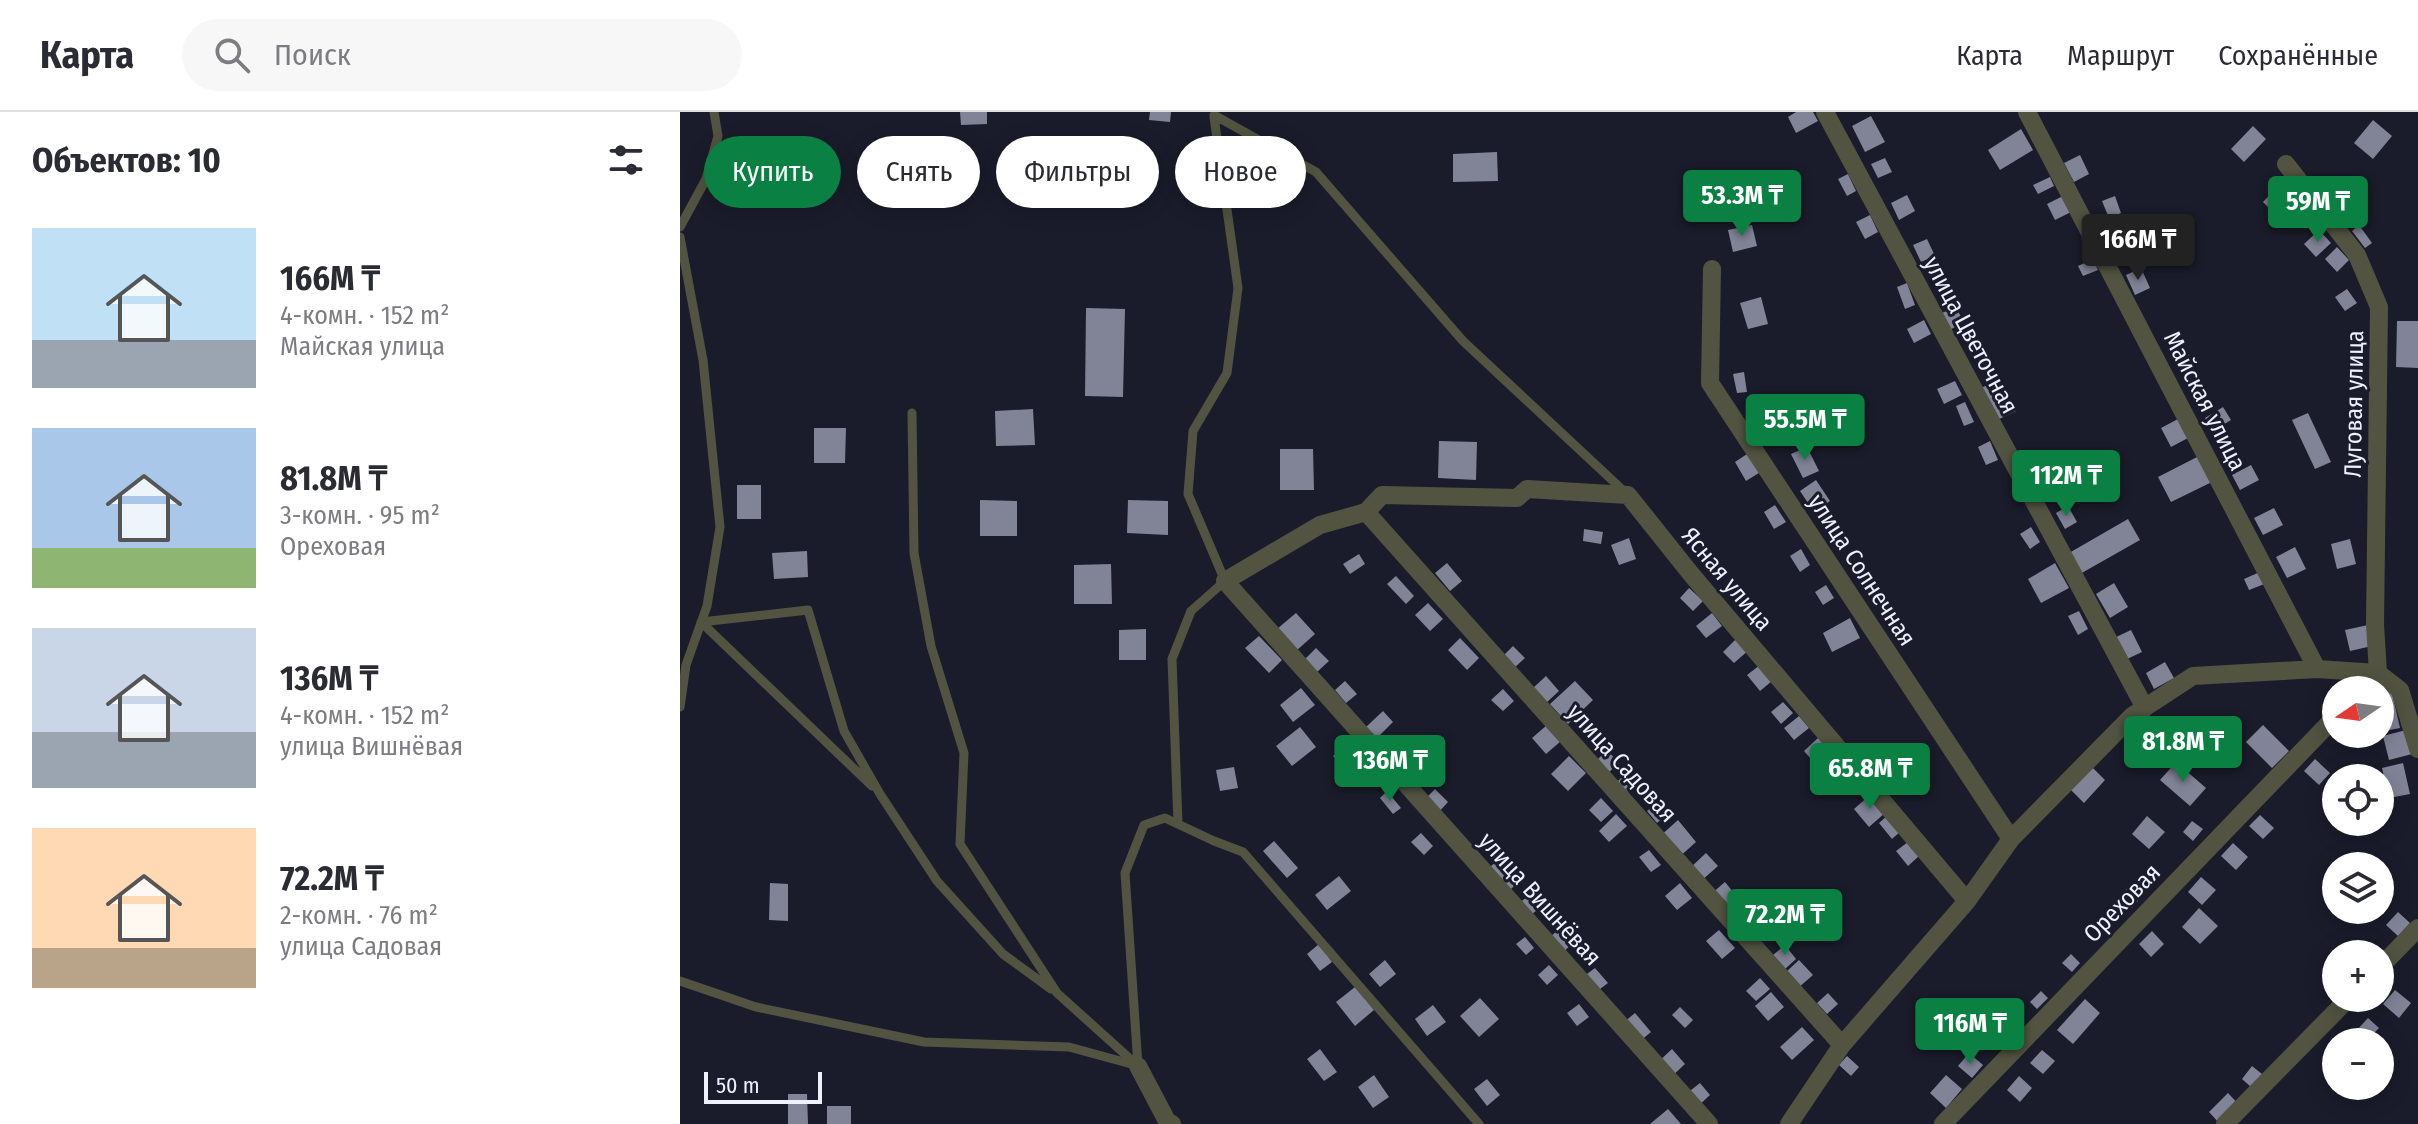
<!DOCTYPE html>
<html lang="ru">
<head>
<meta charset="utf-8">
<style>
	body { margin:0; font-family:"Fira Sans Condensed",sans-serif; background:#f7f7f7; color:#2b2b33; height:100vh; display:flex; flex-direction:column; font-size:30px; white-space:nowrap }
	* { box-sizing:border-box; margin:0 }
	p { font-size:26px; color:#7c7c81 }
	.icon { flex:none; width:44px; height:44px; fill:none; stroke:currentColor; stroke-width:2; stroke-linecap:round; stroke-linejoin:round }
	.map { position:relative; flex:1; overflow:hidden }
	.drawer { display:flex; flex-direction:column; background:#fff; width:680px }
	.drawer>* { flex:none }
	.banner { position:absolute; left:24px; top:24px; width:760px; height:72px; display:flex; gap:16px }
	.needle { width:52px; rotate:257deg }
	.fabs { position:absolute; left:1642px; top:564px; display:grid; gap:16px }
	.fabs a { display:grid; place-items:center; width:72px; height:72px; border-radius:50%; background:#fff; box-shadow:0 4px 20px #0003; font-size:40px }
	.scale { position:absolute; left:24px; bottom:20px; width:118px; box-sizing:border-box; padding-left:8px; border:4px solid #eef0fb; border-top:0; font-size:22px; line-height:28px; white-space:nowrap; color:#eef0fb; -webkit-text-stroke:6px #1a1c2b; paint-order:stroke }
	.price { position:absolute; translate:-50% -68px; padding:0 18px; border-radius:8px; background:#0b8043; color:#fff; font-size:26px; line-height:52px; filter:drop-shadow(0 2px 4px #0008) }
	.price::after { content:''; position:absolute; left:50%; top:48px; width:24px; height:18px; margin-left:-12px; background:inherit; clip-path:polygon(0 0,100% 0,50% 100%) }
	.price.active { background:#222; color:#fff }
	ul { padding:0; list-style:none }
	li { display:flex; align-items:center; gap:24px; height:200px; padding:0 32px }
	li span { display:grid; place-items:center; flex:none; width:224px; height:160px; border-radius:0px; color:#555 }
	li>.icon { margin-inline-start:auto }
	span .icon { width:96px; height:96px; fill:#fffc; stroke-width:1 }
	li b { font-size:34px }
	h2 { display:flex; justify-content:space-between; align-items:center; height:96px; padding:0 32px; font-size:34px }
	.chip { padding:0 28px; border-radius:36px; background:#fff; box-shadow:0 4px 20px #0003; font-size:28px; line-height:72px }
	.chip.active { background:#0b8043; color:#fff }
	header { display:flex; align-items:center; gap:48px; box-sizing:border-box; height:112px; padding:0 40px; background:#fff; border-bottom:2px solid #e1e1e2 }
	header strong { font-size:38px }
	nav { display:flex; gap:44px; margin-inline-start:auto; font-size:28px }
	.search { width:560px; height:72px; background:#f7f7f7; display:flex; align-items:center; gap:20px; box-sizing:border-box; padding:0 28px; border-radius:44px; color:#7c7c81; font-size:30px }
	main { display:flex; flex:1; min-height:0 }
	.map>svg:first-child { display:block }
</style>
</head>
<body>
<header>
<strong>Карта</strong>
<div class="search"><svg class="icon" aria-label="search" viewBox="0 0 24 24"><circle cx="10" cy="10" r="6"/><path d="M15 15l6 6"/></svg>Поиск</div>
<nav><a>Карта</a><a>Маршрут</a><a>Сохранённые</a></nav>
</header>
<main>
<section class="drawer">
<h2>Объектов: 10<svg class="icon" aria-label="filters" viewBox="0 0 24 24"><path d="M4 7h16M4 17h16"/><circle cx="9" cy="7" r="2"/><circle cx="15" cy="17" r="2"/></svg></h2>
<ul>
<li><span style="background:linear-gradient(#bfe0f5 70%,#9aa5b1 0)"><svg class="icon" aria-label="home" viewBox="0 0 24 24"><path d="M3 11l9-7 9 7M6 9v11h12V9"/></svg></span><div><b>166M ₸</b><p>4-комн. · 152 m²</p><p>Майская улица</p></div></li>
<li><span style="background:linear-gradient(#a9c7e8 75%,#8fb573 0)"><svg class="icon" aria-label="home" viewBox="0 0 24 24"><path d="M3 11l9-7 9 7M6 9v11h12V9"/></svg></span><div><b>81.8M ₸</b><p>3-комн. · 95 m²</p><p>Ореховая</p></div></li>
<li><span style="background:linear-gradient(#c9d6e8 65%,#9aa5b1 0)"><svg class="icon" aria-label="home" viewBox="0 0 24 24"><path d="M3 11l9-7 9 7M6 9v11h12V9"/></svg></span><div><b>136M ₸</b><p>4-комн. · 152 m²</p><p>улица Вишнёвая</p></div></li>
<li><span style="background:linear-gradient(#ffd9b3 75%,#b9a48a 0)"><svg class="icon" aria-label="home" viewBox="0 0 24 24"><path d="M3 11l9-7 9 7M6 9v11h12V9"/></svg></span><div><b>72.2M ₸</b><p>2-комн. · 76 m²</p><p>улица Садовая</p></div></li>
</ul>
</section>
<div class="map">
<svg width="1738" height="1012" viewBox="0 0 1738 1012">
	<rect width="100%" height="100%" fill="#1a1c2b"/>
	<path fill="#818397" d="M280,0H307V12L281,13Z
		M470,0H491L490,10L469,8Z
		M1116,0H1133L1138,9L1116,21L1108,5Z
		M1191,4L1205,30L1185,40L1172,14Z
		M1693,8L1712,24L1693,47L1674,31Z
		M1573,14L1586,27L1564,50L1551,37Z
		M1341,17L1353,38L1320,58L1308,38Z
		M817,40L818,69L773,70V42Z
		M1400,43L1409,62L1394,70L1384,51Z
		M1205,46L1212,60L1198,66L1191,52Z
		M1168,62L1176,79L1167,84L1158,67Z
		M1370,65L1374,74L1358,82L1353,73Z
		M1601,71L1620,90L1601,108L1583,90Z
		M1227,83L1235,99L1219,108L1211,91Z
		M1383,84L1391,100L1375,108L1367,92Z
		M1435,84L1441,101L1429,106L1422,89Z
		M1190,103L1198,120L1185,127L1176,110Z
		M1072,113L1077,134L1053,140L1048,118Z
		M1679,113L1692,131L1685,136L1672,119Z
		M1639,118L1651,131L1636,145L1624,132Z
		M1247,127L1255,144L1241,150L1233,133Z
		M1448,128L1456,143L1439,152L1431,136Z
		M1657,135L1669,148L1657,160L1645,147Z
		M1413,147L1418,158L1403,164L1398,154Z
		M1461,156L1470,176L1455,183L1446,163Z
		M1227,171L1235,193L1225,197L1217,175Z
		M1667,177L1677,191L1665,199L1655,185Z
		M1081,185L1088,212L1068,217L1060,191Z
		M1276,195L1284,211L1269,218L1262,201Z
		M406,196L445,197L443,285L405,284Z
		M1244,208L1251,222L1234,231L1227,217Z
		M1717,209H1738V256L1716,255Z
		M1506,237L1514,254L1501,260L1493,243Z
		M1064,260L1067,280L1057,281L1053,262Z
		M1320,267L1336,299L1315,309L1299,277Z
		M1275,269L1282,283L1264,292L1257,277Z
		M1285,290L1294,310L1284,314L1276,294Z
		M1543,295L1551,308L1533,319L1525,306Z
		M353,297L355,333L316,334L315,299Z
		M1103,297L1112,315L1096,323L1087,306Z
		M1628,301L1651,350L1635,357L1612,308Z
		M1498,307L1508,326L1491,335L1481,316Z
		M134,316H166L165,351H134Z
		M759,329L797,330L796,368L758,366Z
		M1310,329L1318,348L1306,353L1298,335Z
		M1127,335L1139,359L1123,366L1111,342Z
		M600,337H633L634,378H600Z
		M1070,340L1082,359L1066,369L1055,350Z
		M1521,343L1534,369L1491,390L1478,365Z
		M1571,353L1579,368L1560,378L1552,363Z
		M1378,355L1385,367L1361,380L1354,368Z
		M1136,368L1150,389L1134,400L1120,379Z
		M57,373H81V407H57Z
		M300,388L337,389V424H300Z
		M448,388L488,389V423L447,421Z
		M1095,393L1106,410L1094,417L1084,400Z
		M1388,394L1397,410L1385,417L1376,401Z
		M1594,396L1603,413L1583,423L1574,406Z
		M1448,407L1460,428L1400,462L1389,441Z
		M1351,415L1360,430L1350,437L1340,422Z
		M904,417L923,420L921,432L903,429Z
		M949,426L956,447L939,453L931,433Z
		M1670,427L1676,452L1657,457L1651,432Z
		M1615,435L1626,457L1607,466L1596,445Z
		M1121,437L1130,453L1120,460L1110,444Z
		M127,439L128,465L94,467L92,441Z
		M679,442L685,452L670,462L663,452Z
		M767,451L782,469L770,479L755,461Z
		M1375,451L1389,476L1361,491L1348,467Z
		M431,452L432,492H394V453Z
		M1582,459L1587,471L1569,478L1564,467Z
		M716,464L734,484L726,492L707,472Z
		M1434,471L1448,495L1430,506L1416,482Z
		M1146,473L1154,486L1143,493L1135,480Z
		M1009,476L1023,489L1013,499L1000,486Z
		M748,491L763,507L750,519L735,503Z
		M1399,499L1408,517L1398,523L1388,504Z
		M616,501L635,522L616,539L597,517Z
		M1032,501L1042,514L1026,526L1016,514Z
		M1170,506L1180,526L1152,540L1143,521Z
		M1688,513L1692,534L1670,539L1665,518Z
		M466,517V548H439V518Z
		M1451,518L1462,540L1445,548L1434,526Z
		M579,524L602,548L589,561L565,536Z
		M780,526L799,546L787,558L768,538Z
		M1057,526L1069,538L1054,551L1043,540Z
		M833,534L845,546L834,556L822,545Z
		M636,536L649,549L637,560L624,548Z
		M1485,550L1494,566L1474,577L1466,561Z
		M1080,553L1092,569L1080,579L1067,563Z
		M866,564L879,579L866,591L853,576Z
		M665,569L677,582L666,591L655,578Z
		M895,569L913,588L888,612L870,592Z
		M1710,572L1720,616L1700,620V578L1689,577Z
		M621,576L635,593L613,610L600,593Z
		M823,577L834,589L823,599L811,588Z
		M1103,590L1113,601L1101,612L1091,600Z
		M703,599L713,610L697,626L686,615Z
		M1119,604L1129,616L1114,628L1104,616Z
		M867,613L881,629L866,642L852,626Z
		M1583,613L1609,639L1592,656L1566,630Z
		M620,615L636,635L612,654L596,634Z
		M1726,618L1732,642L1709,648L1703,624Z
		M1138,626L1151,641L1137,654L1124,639Z
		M667,632L677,643L663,655L653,644Z
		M927,638L939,651L928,661L916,649Z
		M730,644L741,656L731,667L719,655Z
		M889,644L906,661L888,679L871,662Z
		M1635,647L1650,661L1639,673L1624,659Z
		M1496,650L1526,676L1510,694L1480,668Z
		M1723,651L1730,682L1709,686L1702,656Z
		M1411,654L1425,668L1404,691L1390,677Z
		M554,655L558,676L540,679L536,658Z
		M947,660L958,671L947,682L936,671Z
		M755,677L768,690L757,702L743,689Z
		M707,679L721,696L713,702L700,686Z
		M1190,683L1205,701L1189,715L1174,697Z
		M921,686L933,699L921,710L909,698Z
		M977,691L987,702L977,711L967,699Z
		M936,702L947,714L929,730L919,719Z
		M1208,703L1221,719L1212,727L1199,711Z
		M1580,703L1594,716L1583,727L1569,714Z
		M1467,704L1485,720L1469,737L1452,722Z
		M998,708L1016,730L997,747L979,725Z
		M1512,709L1523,717L1513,729L1503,720Z
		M741,721L753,734L744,743L731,730Z
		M594,729L618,756L607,766L583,739Z
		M1228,730L1239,744L1228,754L1216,739Z
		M1553,731L1568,745L1556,758L1541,744Z
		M969,738L981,753L971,760L959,745Z
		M1026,741L1038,754L1021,769L1010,756Z
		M820,746L840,768L830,778L809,756Z
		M659,764L671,779L647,798L635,783Z
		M1521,765L1536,778L1522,793L1508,780Z
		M1045,770L1058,786L1044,798L1031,782Z
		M90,771L108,772V809L89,808Z
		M1000,771L1012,786L997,798L985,784Z
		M1450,773L1462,784L1452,796L1440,785Z
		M850,782L861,795L847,806L837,793Z
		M1079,796L1089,808L1070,825L1060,812Z
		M1519,796L1538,814L1520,832L1502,815Z
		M1718,800L1730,811L1718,824L1706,813Z
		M880,816L893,831L881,842L868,827Z
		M1039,818L1055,836L1042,847L1026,829Z
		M1472,819L1484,832L1471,845L1459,832Z
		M845,825L854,836L846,843L836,832Z
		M1673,828L1687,842H1660Z
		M639,832L652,850L640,859L627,842Z
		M1105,833L1116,847L1105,857L1093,843Z
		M1391,842L1400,851L1392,860L1382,851Z
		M705,848L716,862L700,875L689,862Z
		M1119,848L1133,863L1118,876L1105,861Z
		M869,853L878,863L867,873L858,863Z
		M915,856L928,871L916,880L903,865Z
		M1080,866L1090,877L1076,889L1066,879Z
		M675,875L694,898L675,914L656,890Z
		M1715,878L1731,891L1719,906L1703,892Z
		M1361,879L1368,886L1357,897L1350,890Z
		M1091,880L1104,895L1088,909L1075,894Z
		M1148,881L1158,892L1147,902L1137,891Z
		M800,886L819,907L799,925L780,904Z
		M1405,887L1420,901L1393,932L1377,918Z
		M899,892L909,905L897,914L887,901Z
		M753,893L766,910L747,924L735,907Z
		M1000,895L1013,908L1005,916L992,903Z
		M955,901L971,920L959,930L943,911Z
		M1324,904L1339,916L1328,928L1314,916Z
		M1688,906L1699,916L1686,929L1676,919Z
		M1122,915L1134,928L1112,948L1100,935Z
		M640,937L657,960L644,969L627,947Z
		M992,937L1005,952L989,967L976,952Z
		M1362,938L1375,949L1363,962L1350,951Z
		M1289,941L1303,953L1292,966L1278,954Z
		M1167,944L1179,955L1171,964L1159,953Z
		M1572,954L1582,962L1571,975L1562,967Z
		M694,963L709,985L693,996L678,975Z
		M1266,963L1282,977L1266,996L1250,981Z
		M1339,964L1352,976L1340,990L1327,978Z
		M807,967L820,983L807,994L794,977Z
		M1020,971L1030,983L1017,995L1006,982Z
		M1548,981L1561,995L1540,1012L1529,1000Z
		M108,982H127L128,1012H108Z
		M147,994H171V1012H147Z
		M988,997L1001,1012H970Z"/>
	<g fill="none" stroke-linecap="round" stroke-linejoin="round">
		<path stroke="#525441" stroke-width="9" d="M534,3L636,60L783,229L947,382
			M0,115L26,67L38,24L34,0
			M0,125L23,248L40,415L27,494L6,553L0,595
			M232,301L234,441L251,534L284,641L280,732L377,881L458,954
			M21,510L128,498L164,619L200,682L257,769L323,842L371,877
			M21,510L192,674
			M498,712L492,547L511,499L545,469L508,382L513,319L547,261L558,176L534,5
			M0,869L76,895L244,930L389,935L455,953
			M458,954L445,761L464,713L485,706L534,729L563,740L799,1012"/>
		<path stroke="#525441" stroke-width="18" d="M1145,0L1465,596
			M1347,0L1637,557
			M1606,52L1677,143L1699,195L1695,512L1698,561
			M1032,157L1030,271L1331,727
			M686,400L640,413L545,469L1029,1012
			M686,400L702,383L837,386L847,377L948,383L1011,462L1287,789
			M686,400L1162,933
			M1698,561L1720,578L1738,637
			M1700,855L1738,816
			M458,954L487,1009L492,1012
			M1109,1012L1162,933L1287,789L1331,727L1452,604L1513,564L1637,557L1698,561
			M1263,1012L1656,604
			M1545,1012L1669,886"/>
	</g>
	<g text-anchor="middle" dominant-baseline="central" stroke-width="6" stroke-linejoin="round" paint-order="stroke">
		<g font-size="24" fill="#eef0fb" stroke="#1a1c2b">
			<text transform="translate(1291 223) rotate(62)">улица Цветочная</text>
			<text transform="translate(1525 289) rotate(63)">Майская улица</text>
			<text transform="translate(1674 292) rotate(-89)">Луговая улица</text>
			<text transform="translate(1182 458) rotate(57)">улица Солнечная</text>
			<text transform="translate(1047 467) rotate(50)">Ясная улица</text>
			<text transform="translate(942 651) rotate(48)">улица Садовая</text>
			<text transform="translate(860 787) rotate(48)">улица Вишнёвая</text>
			<text transform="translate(1442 791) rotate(-46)">Ореховая</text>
		</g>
	</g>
</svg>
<div class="fabs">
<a><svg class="needle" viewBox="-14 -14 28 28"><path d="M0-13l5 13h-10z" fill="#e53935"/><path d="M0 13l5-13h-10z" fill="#7c7c81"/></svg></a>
<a><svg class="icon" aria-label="locate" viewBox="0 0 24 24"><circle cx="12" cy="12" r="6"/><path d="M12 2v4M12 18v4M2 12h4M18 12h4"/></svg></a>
<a><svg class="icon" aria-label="layers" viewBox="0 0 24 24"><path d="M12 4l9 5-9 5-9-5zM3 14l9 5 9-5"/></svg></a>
<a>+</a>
<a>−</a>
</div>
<div class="scale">50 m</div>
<b class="price" style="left:1062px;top:126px">53.3M ₸</b>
<b class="price" style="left:1638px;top:132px">59M ₸</b>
<b class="price active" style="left:1458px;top:170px">166M ₸</b>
<b class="price" style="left:1125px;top:350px">55.5M ₸</b>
<b class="price" style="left:1386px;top:406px">112M ₸</b>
<b class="price" style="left:1503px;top:672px">81.8M ₸</b>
<b class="price" style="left:710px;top:691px">136M ₸</b>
<b class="price" style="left:1190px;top:699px">65.8M ₸</b>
<b class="price" style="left:1105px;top:845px">72.2M ₸</b>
<b class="price" style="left:1290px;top:954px">116M ₸</b>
<div class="banner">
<a class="chip active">Купить</a>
<a class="chip">Снять</a>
<a class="chip">Фильтры</a>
<a class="chip">Новое</a>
</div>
</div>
</main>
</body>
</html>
